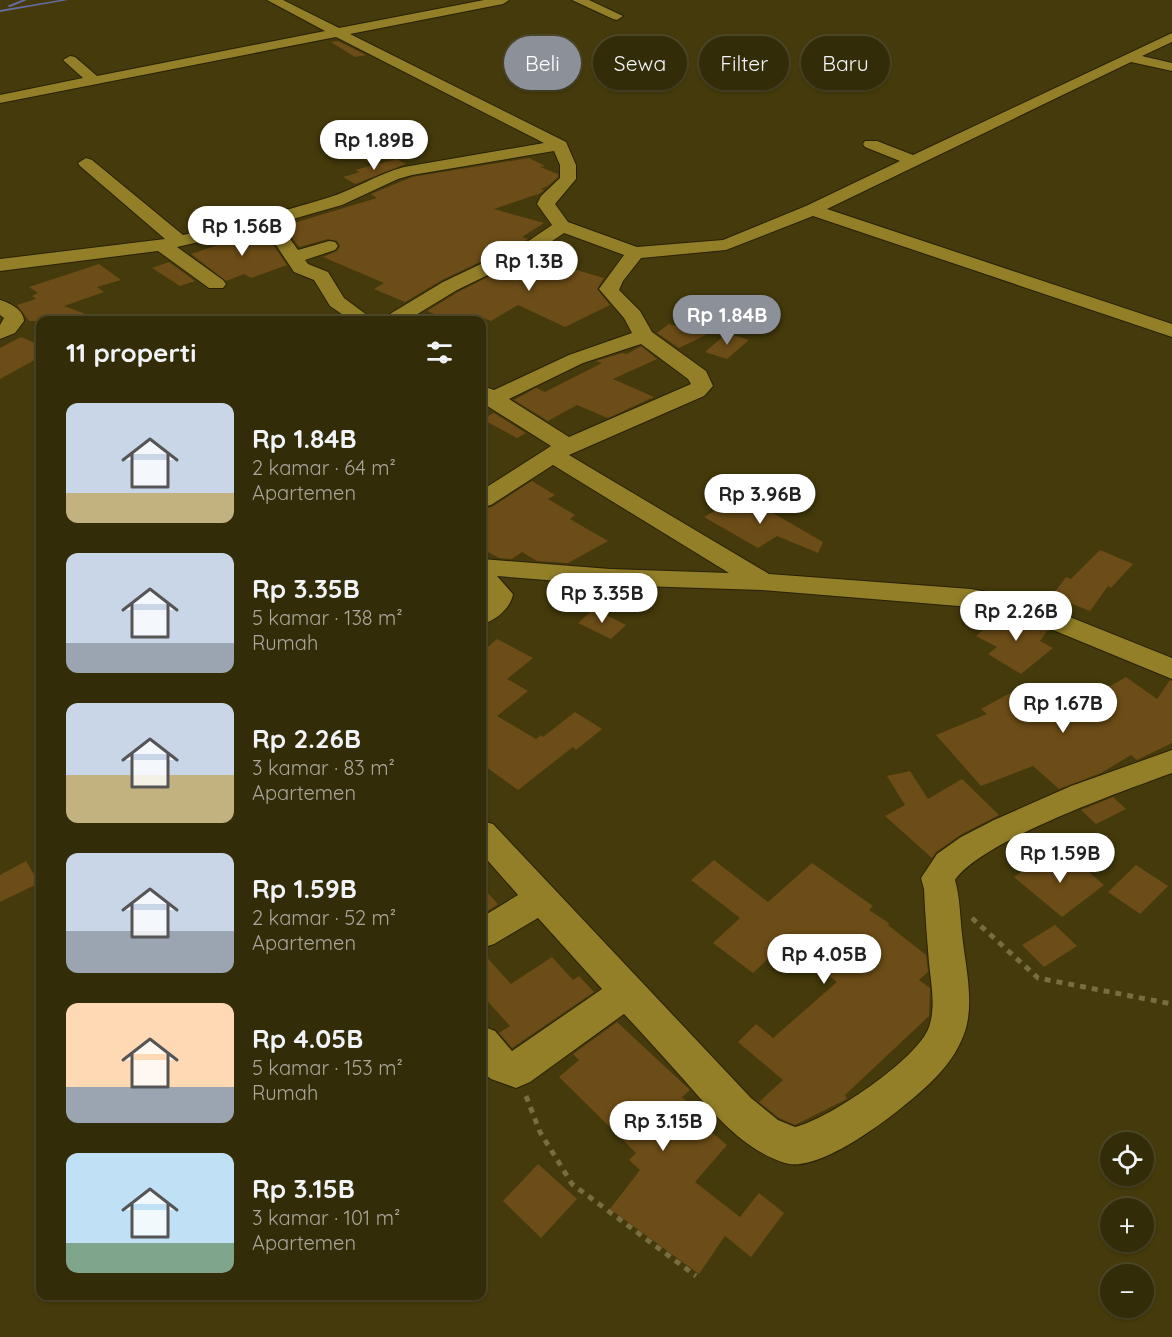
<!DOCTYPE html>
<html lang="id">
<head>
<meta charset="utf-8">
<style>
	body { margin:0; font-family:Quicksand,sans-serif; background:#3b3412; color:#f1f3f6; height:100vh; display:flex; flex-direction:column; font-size:22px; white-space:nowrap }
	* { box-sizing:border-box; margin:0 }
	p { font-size:20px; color:#a9a79c }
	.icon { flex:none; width:33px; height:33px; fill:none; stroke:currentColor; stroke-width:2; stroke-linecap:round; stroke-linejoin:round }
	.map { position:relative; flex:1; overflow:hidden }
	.panel { position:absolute; left:36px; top:316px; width:450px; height:984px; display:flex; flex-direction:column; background:#332c08; border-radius:12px; box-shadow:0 2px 4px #0004,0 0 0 2px #4e4829 }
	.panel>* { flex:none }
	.guide { position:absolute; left:504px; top:36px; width:570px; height:54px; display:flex; gap:12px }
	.tools { position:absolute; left:1100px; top:1132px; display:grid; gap:12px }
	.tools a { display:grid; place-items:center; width:54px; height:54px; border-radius:50%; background:#332c08; box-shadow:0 2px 4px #0004,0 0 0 2px #4e4829; font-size:30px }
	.price { position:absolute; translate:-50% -51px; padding:0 14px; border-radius:21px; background:#fff; color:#222; font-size:20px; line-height:39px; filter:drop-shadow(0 2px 3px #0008) }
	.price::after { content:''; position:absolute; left:50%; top:36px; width:18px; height:14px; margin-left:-9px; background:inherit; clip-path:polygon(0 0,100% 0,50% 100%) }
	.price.active { background:#8c9099; color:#fff }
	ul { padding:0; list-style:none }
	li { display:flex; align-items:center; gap:18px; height:150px; padding:0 30px }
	li span { display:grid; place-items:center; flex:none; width:168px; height:120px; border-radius:12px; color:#555 }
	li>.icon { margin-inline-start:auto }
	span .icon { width:72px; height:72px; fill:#fffc; stroke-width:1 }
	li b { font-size:26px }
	h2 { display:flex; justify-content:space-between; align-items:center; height:72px; padding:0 30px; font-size:26px }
	.pill { padding:0 21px; border-radius:27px; background:#332c08; box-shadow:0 2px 4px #0004,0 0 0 2px #4e4829; font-size:21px; line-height:54px }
	.pill.active { background:#8c9099; color:#fff }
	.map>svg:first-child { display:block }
</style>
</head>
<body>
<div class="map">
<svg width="1172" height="1337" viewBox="0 0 1172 1337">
	<rect width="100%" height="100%" fill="#443a0b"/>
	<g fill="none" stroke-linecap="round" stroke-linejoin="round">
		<path fill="#646da0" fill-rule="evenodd" d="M22,0H27L10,7L7,6Z
			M60,0H68L0,12V10Z"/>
	</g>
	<path fill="#6d4d17" d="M338,41L366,55L355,57L331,42Z
		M529,158L545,166L540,167L558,174V177L548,186L541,189L544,190L541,193L494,209L544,223L522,237L528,239L526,240L442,280L405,302L374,289L384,283L323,257L337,251L340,246L337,241L328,239L299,247L284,226L377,198L371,194L412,177Z
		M397,159L406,164L355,184L343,177L360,172L355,170Z
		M256,206L265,213L240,219L231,212Z
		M263,230L287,265L251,278L244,274L226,281L191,254Z
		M549,246L570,253L553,263L604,278L597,289L610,305L565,327L518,305L491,321L481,317L474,321H451L427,311L458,292Z
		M169,262L195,281L180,286L152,268Z
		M99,264L121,280L97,287L104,292L64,306L99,319V321H29L17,305L36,299L32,296L38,293L29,287Z
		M669,324L706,335L679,348L657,333Z
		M727,333L749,340L727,359L705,352Z
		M21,337L40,345V357L0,379V348Z
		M641,346L657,359L613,379L654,397L608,418L577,405L548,421L514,400L536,388L545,392L602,363L596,361L622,353L627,354Z
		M494,413L526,433L517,438L482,419Z
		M532,481L555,495L548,499L575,515L570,519L608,541L568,563L537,561L522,552L512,559L499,558L482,549V509L492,507Z
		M742,495L823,542L818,553L777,536L758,548L704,517Z
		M1100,550L1133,564L1111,588L1108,586L1090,611L1052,596L1066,577L1071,579Z
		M594,609L626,625L611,639L578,623Z
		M1000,615L1018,618L1048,630L1040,641L1053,648L1021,674L988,654L997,647L976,636Z
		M497,639L533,658L507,679L528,691L497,716L536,739L541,735L543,737L575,712L602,729L576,750L573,747L518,790L482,764V652Z
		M1126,677L1157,699L1170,680L1172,681V743L1137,760L1131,755L1101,773L1059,789L1033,766L981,786L936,735L987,714L981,709L1021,687L1054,714L1083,695L1101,687L1104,690Z
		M910,771L928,799L962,779L999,815L960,835L936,852L932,858L885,816L905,805L887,776Z
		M1113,797L1126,809L1096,824L1081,810Z
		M1070,856L1104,885L1062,917L1014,877L1040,859L1051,868Z
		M714,860L768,902L812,863L873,906L869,910L889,923L888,925L926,955L928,972L919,980L930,988L929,1016L845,1095L847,1099L795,1125L779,1118L759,1102L783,1080L738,1042L756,1024L773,1038L837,982L786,942L753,973L713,943L740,918L691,880Z
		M26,861L39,883L0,902V875Z
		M1136,865L1168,886L1140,914L1108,892Z
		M482,887L498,904L482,915Z
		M1055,925L1077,946L1044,967L1022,945Z
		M482,952L511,984L552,957L573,980L579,976L594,992L512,1048L499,1033L510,1026L482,995Z
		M617,1022L690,1090L682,1097L703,1115L697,1120L727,1145L695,1182L740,1217L759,1193L784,1213L751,1257L725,1236L699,1274L610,1209L640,1170L629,1160L636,1153L559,1077L579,1060L573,1054Z
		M538,1164L577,1199L541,1238L503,1201Z"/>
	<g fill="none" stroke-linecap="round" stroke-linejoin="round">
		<g stroke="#282106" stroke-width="2">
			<path id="minor" d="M267,0H283L339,28L484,0H509L503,4L350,34L566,142L576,165V179L555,204L568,222L637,247L723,240L806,206L900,161L865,147L863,144L865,141H877L913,155L1172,33V42L1142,56L1172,63V71L1131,62L827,209L1172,324V337L813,216L726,250L641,258L623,281L619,290L640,311L652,332L706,371L713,386L704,396L569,455L769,574L971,589L1025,599L1172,658V679L1019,616L971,607L762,590L610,585L497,576L513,594C511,608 495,621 482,624V600L486,596L482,591V559L610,569L729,573L553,465L491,505L482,507V490L551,446L484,404L482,401V386L494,390L569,355L632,333L624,318L599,289L624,255L564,233L539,250L457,290L406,321H382L385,317L443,282L527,242L552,225L537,204L541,196L560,178V165L554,151L412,175L398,179L342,205L279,223L298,250L329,241L335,242L338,246L335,250L305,260L308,264L328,272L344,298L375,321H352L330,306L314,280L294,272L264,227L177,247L223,280L226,284L223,288H209L158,251L0,271V259L165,239L80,166L78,163L86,158L92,160L183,235C231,224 279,213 327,198C354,190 377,174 404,167L544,143L336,37L0,103V95L83,78L63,60L70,56L75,57L97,76L325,31ZM641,344L688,379L691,384L569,437L509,399L583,363Z
				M572,0H589L623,16L617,20L613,19Z
				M0,300C10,303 24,310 24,321L15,333L0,339V325L4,318L0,315Z
				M1172,750V773C1123,791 983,840 955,880C960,897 960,916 962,934C965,963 974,999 966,1028C961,1046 950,1062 938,1075C913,1102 823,1175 785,1163C742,1149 714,1114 685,1081C665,1059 645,1036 624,1014L530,1082L516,1088L491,1079L482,1072V1026L495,1031L512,1051L602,989L538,918L494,944L482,948V917L518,895L482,854V821L493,824L751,1098L778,1120L795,1127C827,1120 918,1059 929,1027C936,1007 931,983 929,963C927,938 925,914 924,889L921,878L937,854L961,837L994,820L1071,786Z"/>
		</g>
		<path stroke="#776d40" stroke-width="5" stroke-dasharray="6 6" stroke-linecap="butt" d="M972,918L1038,978L1172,1004
			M526,1096L540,1132L572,1184L696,1276"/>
		<use href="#minor" fill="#937f28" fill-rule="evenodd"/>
	</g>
</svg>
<div class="tools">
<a><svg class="icon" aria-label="locate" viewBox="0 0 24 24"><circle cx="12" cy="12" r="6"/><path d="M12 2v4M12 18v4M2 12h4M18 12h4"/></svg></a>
<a>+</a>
<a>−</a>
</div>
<b class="price" style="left:374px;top:171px">Rp 1.89B</b>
<b class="price" style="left:242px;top:257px">Rp 1.56B</b>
<b class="price" style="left:529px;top:292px">Rp 1.3B</b>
<b class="price active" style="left:727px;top:346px">Rp 1.84B</b>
<b class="price" style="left:760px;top:525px">Rp 3.96B</b>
<b class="price" style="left:602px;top:624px">Rp 3.35B</b>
<b class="price" style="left:1016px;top:642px">Rp 2.26B</b>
<b class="price" style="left:1063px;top:734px">Rp 1.67B</b>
<b class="price" style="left:1060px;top:884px">Rp 1.59B</b>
<b class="price" style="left:824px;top:985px">Rp 4.05B</b>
<b class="price" style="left:663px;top:1152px">Rp 3.15B</b>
<div class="guide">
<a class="pill active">Beli</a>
<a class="pill">Sewa</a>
<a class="pill">Filter</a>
<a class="pill">Baru</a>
</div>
<section class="panel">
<h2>11 properti<svg class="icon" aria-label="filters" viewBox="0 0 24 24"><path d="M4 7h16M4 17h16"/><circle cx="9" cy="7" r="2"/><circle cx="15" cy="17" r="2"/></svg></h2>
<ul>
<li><span style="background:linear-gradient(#c9d6e8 75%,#c2b280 0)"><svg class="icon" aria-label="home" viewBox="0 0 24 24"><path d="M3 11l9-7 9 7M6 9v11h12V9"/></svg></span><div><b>Rp 1.84B</b><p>2 kamar · 64 m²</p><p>Apartemen</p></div></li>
<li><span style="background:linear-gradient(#c9d6e8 75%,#9aa5b1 0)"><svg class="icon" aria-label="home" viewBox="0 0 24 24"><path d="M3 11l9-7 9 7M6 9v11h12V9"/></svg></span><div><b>Rp 3.35B</b><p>5 kamar · 138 m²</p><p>Rumah</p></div></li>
<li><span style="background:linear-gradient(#c9d6e8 60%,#c2b280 0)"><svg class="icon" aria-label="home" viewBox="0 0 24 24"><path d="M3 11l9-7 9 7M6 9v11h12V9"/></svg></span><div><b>Rp 2.26B</b><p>3 kamar · 83 m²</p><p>Apartemen</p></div></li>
<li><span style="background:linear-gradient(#c9d6e8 65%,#9aa5b1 0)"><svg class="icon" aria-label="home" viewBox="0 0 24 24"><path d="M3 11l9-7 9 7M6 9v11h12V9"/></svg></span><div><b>Rp 1.59B</b><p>2 kamar · 52 m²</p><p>Apartemen</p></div></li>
<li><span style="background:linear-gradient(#ffd9b3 70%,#9aa5b1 0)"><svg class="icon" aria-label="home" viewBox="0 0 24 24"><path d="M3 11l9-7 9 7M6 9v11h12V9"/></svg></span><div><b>Rp 4.05B</b><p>5 kamar · 153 m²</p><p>Rumah</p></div></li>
<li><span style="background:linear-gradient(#bfe0f5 75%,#7fa58c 0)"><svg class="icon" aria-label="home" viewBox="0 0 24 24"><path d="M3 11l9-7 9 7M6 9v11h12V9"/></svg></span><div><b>Rp 3.15B</b><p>3 kamar · 101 m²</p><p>Apartemen</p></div></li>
</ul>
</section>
</div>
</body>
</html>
